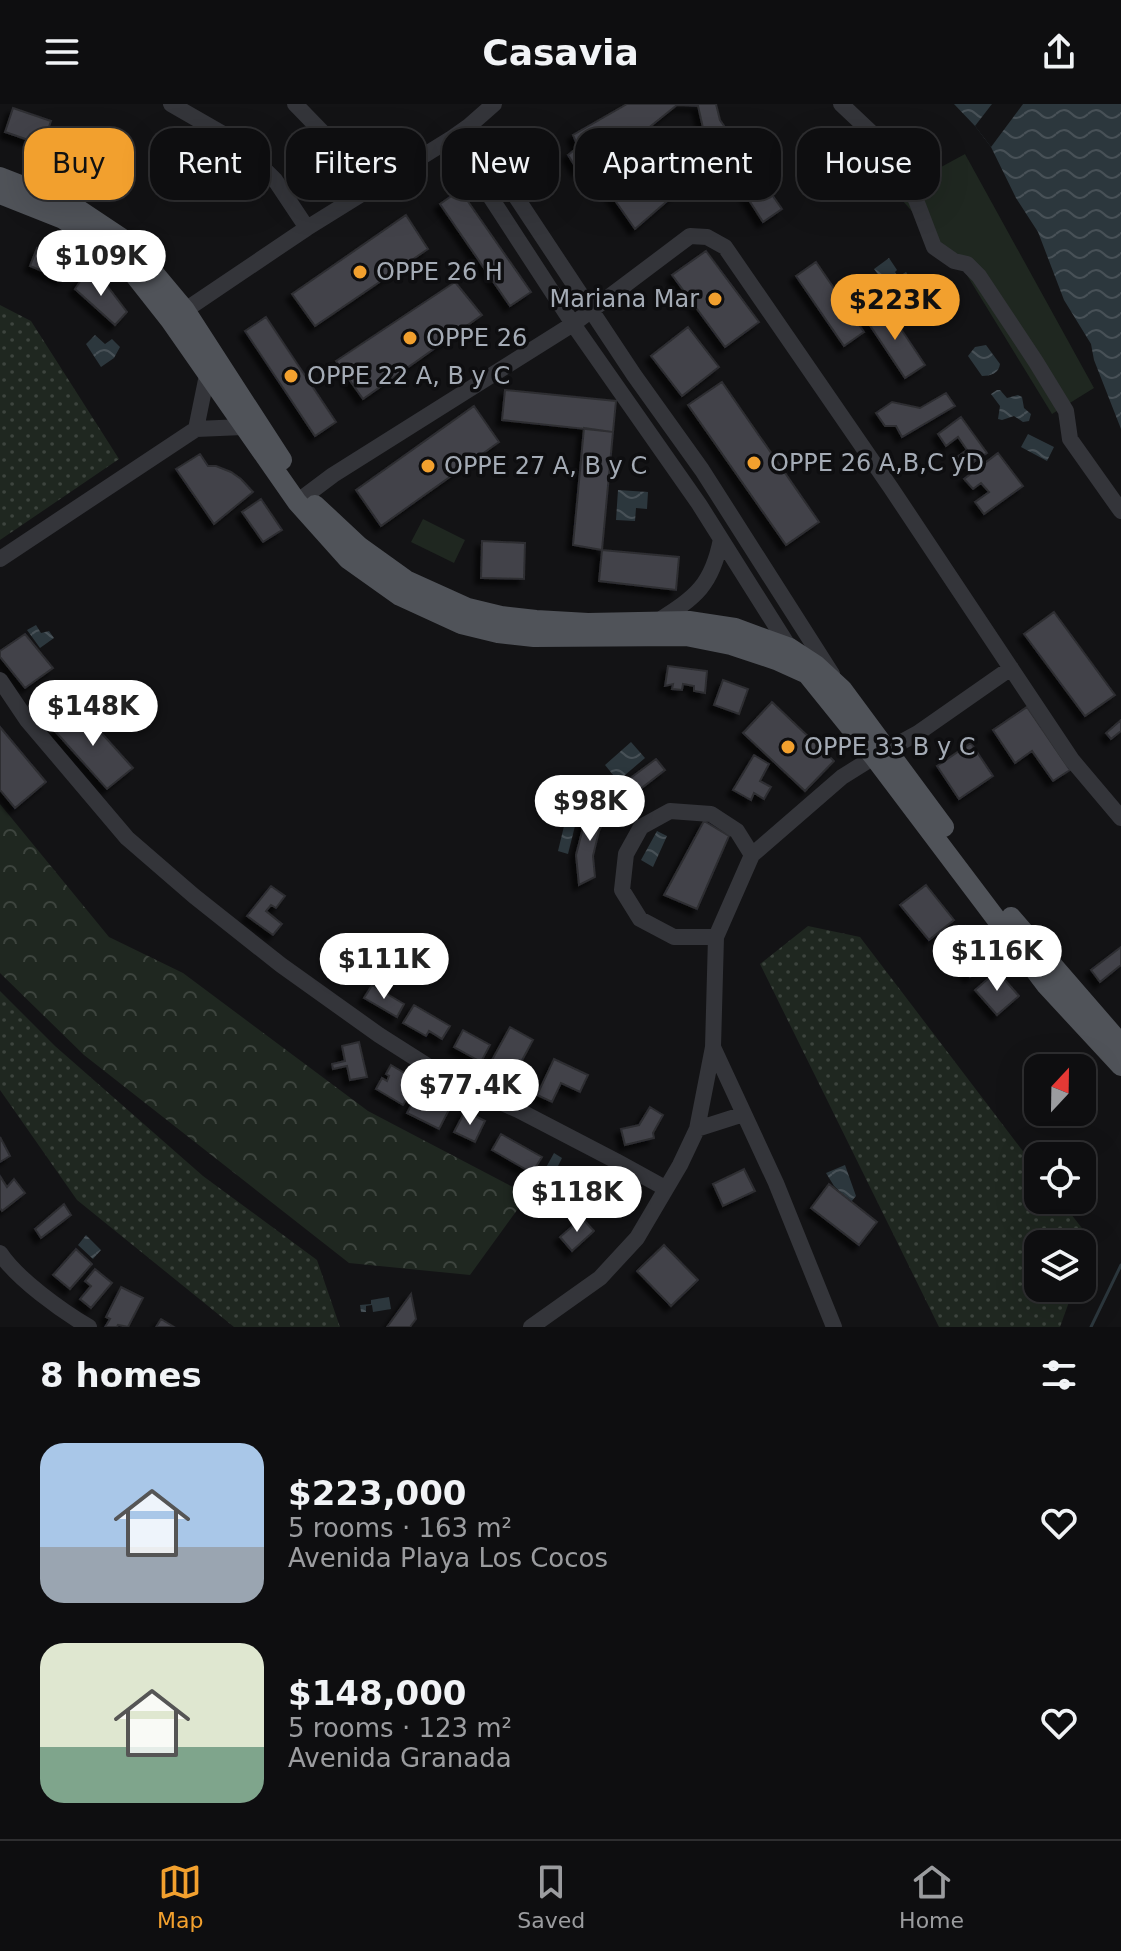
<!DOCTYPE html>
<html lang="en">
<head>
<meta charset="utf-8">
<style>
	body { margin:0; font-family:"DejaVu Sans",sans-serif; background:#171719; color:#f1f3f6; height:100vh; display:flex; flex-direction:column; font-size:30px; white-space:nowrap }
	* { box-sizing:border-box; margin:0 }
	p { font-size:26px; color:#9b9c9f }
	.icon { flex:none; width:44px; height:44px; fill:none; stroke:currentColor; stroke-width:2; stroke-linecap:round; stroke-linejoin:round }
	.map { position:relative; height:1223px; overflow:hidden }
	.side { display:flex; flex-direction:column; background:#0e0e10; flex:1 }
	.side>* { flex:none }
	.hud { position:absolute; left:24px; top:24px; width:1074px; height:72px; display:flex; gap:16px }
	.needle { width:52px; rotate:22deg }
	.fabs { position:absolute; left:1024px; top:950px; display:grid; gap:16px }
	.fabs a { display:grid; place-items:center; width:72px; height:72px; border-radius:16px; background:#0e0e10; box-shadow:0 8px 32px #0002,0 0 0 2px #2e2e30; font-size:40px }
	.price { position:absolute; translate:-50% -68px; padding:0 18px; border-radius:28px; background:#fff; color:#222; font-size:26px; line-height:52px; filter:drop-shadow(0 2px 4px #0008) }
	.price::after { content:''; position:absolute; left:50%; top:48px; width:24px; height:18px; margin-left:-12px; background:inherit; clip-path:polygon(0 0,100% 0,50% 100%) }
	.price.current { background:#f2a02e; color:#111 }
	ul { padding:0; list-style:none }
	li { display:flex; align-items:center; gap:24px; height:200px; padding:0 40px }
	li span { display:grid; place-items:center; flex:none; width:224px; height:160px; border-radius:24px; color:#555 }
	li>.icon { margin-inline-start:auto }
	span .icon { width:96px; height:96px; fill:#fffc; stroke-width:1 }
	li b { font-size:34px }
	h2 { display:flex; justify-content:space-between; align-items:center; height:96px; padding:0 40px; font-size:34px }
	.chip { padding:0 28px; border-radius:24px; background:#0e0e10; box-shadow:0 8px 32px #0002,0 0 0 2px #2e2e30; font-size:28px; line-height:72px }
	.chip.current { background:#f2a02e; color:#111 }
	header { display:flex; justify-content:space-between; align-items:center; height:104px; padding:0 40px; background:#0e0e10; font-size:36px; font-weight:700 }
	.menu { display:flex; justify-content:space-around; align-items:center; height:112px; border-top:2px solid #2e2e30; background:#0e0e10; font-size:22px; color:#9b9c9f }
	.menu a { display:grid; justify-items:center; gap:4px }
	.menu .current { color:#f2a02e }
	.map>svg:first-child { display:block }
</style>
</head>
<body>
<header><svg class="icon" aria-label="menu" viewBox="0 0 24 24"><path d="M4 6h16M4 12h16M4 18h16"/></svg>Casavia<svg class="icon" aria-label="share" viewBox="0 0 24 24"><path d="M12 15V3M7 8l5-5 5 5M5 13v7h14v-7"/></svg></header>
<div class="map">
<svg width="1121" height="1223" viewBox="0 0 1121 1223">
	<defs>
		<pattern id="grass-dots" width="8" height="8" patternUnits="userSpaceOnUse" patternTransform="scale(2)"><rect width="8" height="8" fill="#1f2720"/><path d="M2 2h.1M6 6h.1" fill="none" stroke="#3d443e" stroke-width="1.8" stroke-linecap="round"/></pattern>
		<pattern id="forest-crowns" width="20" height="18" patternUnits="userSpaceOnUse" patternTransform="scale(2)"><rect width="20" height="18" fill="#1f2720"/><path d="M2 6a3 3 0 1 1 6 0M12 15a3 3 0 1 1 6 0" fill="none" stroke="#3d443e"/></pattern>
		<pattern id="water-waves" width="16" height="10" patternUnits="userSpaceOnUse" patternTransform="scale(2)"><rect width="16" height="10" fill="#2c373d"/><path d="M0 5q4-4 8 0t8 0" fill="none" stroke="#485157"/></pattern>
		<filter id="shadow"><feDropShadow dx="-5.5" dy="5.5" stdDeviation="2" flood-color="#0009"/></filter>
	</defs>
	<rect width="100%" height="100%" fill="#131315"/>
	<path fill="url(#grass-dots)" d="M0,201L31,217L119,355L0,436Z
		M808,822L860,833L1038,1067V1096H1060L1092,1137L1082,1163V1140H1038V1184H1074L1060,1223H939L760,860Z
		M0,887L55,942L203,1072L317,1156L340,1223H234L77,1096L0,986Z"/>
	<path fill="url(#forest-crowns)" d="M0,700L109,833L183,869L368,1007L528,1091L470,1171L349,1159L84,951L0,869Z"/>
	<path fill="#1f2720" d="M965,50L1094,284L1052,310L965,168L895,88Z
		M423,415L465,436L454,459L411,438Z"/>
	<path fill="url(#water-waves)" d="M954,0H1121V325L1094,256L1091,240L1064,196L1038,128L1016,94L991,43L975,22Z
		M889,154L897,166L895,168L898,173L906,168L913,178L894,192L874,165Z
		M95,231L105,240L112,235L120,243L114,254L101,263L86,240Z
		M986,241L1000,260C999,269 991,272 982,272L968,252L975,243Z
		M997,286H1000L1007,294L1018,291L1022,293L1024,304L1031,310L1029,317L1023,318L1014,312L1002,316L998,315L1000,302L991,290Z
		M1028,330L1054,343L1047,357L1021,343Z
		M618,386L648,388L647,405L636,404L635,417L616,416Z
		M36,521L41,529L49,527L54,534L40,544L27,526Z
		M93,591L111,609L104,618L87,597Z
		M631,638L645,654L618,677L605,661Z
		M565,718L575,722L568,750L558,747Z
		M657,727L667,732L653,763L641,756Z
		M554,1049L562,1054L547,1084L538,1078Z
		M845,1061L856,1092L851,1098L834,1082L826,1069Z
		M86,1131L101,1146L93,1155L78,1141Z
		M389,1193L391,1205L373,1208L372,1201L366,1202V1208H361L360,1201L371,1200V1196Z"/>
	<path fill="#131315" d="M992,0H1023L991,43L975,22Z"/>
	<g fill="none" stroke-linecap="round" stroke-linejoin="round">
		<path stroke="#2c373d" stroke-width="3" d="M1091,1223L1121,1161"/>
	</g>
	<path fill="#424348" stroke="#2d2d31" stroke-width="2" filter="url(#shadow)" d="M627,0H716L720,16L782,105L763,118L703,24L698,2L677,1L646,26L681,85L635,125L588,58L578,67L568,51L578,43L573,31Z
		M13,4L51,17L43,41L5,28Z
		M460,86L531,188L510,202L440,100Z
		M406,111L428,145L315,222L292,190Z
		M37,144L70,158L63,176L30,162Z
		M706,147L759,218L725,243L672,171Z
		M816,158L864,228L844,242L796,172Z
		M85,170L105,179L127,208L115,221L75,185Z
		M455,178L482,211L363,295L336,257Z
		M885,201L925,261L905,274L865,214Z
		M266,213L336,318L315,332L245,227Z
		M688,223L719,263L682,292L651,252Z
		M722,278L819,418L786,441L688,301Z
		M505,286L616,297L613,328L502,316Z
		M946,289L955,302L902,333L896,322H885L876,309L892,298L920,304Z
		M474,302L499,338L381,422L356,386Z
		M961,313L987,349L965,364L957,353L967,346L958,333L946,342L938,330Z
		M584,324L613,328L602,446L573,441Z
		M998,349L1023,382L984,410L975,398L989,388L981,379L973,385L964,375Z
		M200,350L208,362H216L231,368L241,375L253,388L214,420L176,365Z
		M261,395L282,426L263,438L242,408Z
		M482,437L525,439L524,475L481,474Z
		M602,446L679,453L676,486L599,477Z
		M1054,508L1115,591L1085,612L1024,530Z
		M25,530L53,564L25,584L0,553V547Z
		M668,562L707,567L705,589L694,587V582L683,580L682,586L672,585L673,580L665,582Z
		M723,576L748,585L739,610L714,601Z
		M772,598L834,657L805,687L743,629Z
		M78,603L133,664L107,685L54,626Z
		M1027,603L1070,666L1053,677L1032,647L1015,659L993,626Z
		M1121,616V627L1111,635L1106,629Z
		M0,623L46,678L15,704L0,686Z
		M971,639L993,672L959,695L937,662Z
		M754,651L769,660L760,677L771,683L764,695L754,689L751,696L733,686Z
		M656,655L665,666L630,693L621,681Z
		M597,699L609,708L599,727L593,752L595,773L579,781L576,751L585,716Z
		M704,717L729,732L697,805L664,791Z
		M926,781L954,816L929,836L900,801Z
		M271,782L285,792L276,804L271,801L266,807L282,820L273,831L247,812Z
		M965,822L992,854L970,873L943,841Z
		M1121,843V861L1100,878L1091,866Z
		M997,867L1019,892L997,911L975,886Z
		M372,881L404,900L397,913L364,894Z
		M414,901L450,922L442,935L429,927L426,932L403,919Z
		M510,923L533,936L519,962L536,972L527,987L487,965Z
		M463,926L490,941L481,958L454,943Z
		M359,938L367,973L350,976L347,962L333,965L332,960L345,957L342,942Z
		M554,955L588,971L580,988L561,979L552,998L537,991Z
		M391,961L418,977L412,987L408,985L405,989L409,991L403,1001L376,985L382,974L387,977L389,972L386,970Z
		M422,980L453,998L439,1025L407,1009Z
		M650,1003L663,1011L653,1029L654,1034L625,1041L621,1025L639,1021Z
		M465,1007L485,1017L475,1038L454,1028Z
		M501,1030L542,1053L532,1069L492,1046Z
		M0,1033L10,1052L0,1058Z
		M744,1065L755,1087L723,1102L713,1080Z
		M0,1072L7,1083L14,1075L25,1089L2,1107L0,1104Z
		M829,1080L877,1118L859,1141L811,1104Z
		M64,1100L71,1111L41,1134L35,1125Z
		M582,1114L594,1127L572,1147L560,1133Z
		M664,1141L698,1176L671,1202L637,1167Z
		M76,1145L92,1160L70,1185L53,1171Z
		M95,1165L112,1179L91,1204L80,1195L91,1182L85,1177Z
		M121,1183L143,1194L128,1223L118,1221L117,1223H105L110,1215L106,1213Z
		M411,1190L416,1215L410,1223H387Z
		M161,1215L174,1223H156Z"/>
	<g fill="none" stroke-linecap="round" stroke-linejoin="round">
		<path stroke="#34353a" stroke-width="16" d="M171,0L237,38L275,76L307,124
			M295,0L330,36L371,84
			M841,0L893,49L916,96L934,143L954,157L967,160L979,172L1036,258L1066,307L1070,335L1121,407
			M469,22L634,271L702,366L832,570
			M452,34L573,220L699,400L791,546
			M178,211L307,124L452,34L469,22L494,0
			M207,271L196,325L243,323
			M297,398L333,371L573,220L690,132L707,133L725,143L891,384L1072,656L1121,714
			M0,455L196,325
			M658,517C696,493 712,481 721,435
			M0,576L27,616L127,734L194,792L281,861L379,931L445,973L518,1006L616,1057L665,1084
			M716,833H674L640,815L622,786L626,750L641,723L670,707L711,710L737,727L752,751
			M713,943L776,1079L834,1223
			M697,1025L744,1010
			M0,1149C17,1175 62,1207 89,1223
			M531,1223L600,1174L637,1134L680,1061L697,1025L713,943L716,833L752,751L842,673L874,653L918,629L1011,564"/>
		<path stroke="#505359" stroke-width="20" d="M0,73L72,101L129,139L185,206L282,356
			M0,90L63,115L118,150L170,216L297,398L348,455L400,492L461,520L498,529L534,533L686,532L731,541L776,556L807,570L874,653L1046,881L1121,962
			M315,401L360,443L406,476L468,504L501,512L536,516L588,519L689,517L735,524L790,544L816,561L842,585L944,723
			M1011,813L1121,940"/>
	</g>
	<g fill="#f2a02e" stroke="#0e0e10" stroke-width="3">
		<circle cx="360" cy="168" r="8"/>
		<circle cx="715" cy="195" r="8"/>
		<circle cx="410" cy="234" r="8"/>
		<circle cx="291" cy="272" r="8"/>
		<circle cx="754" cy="359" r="8"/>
		<circle cx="428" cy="362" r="8"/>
		<circle cx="788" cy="643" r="8"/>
	</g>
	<g text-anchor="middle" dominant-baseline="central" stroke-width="7" stroke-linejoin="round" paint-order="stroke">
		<g font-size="24" fill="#a4abb5" stroke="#0e0e10" text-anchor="start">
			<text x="376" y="168">OPPE 26 H</text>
			<text x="699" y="195" text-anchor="end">Mariana Mar</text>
			<text x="426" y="234">OPPE 26</text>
			<text x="307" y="272">OPPE 22 A, B y C</text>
			<text x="770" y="359">OPPE 26 A,B,C yD</text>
			<text x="444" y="362">OPPE 27 A, B y C</text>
			<text x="804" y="643">OPPE 33 B y C</text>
		</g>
	</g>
</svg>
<div class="fabs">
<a><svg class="needle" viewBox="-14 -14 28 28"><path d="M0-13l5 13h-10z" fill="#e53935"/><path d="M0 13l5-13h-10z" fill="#9b9c9f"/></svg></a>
<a><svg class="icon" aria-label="locate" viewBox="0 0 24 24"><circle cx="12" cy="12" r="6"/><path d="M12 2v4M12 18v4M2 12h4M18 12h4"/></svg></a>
<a><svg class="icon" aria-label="layers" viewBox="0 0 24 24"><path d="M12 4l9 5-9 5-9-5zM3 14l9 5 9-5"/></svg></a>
</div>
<b class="price" style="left:101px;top:194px">$109K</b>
<b class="price current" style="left:895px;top:238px">$223K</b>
<b class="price" style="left:93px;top:644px">$148K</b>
<b class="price" style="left:590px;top:739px">$98K</b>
<b class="price" style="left:997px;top:889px">$116K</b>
<b class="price" style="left:384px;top:897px">$111K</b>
<b class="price" style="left:470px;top:1023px">$77.4K</b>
<b class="price" style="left:577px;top:1130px">$118K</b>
<div class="hud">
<a class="chip current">Buy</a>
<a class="chip">Rent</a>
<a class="chip">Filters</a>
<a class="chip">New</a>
<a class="chip">Apartment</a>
<a class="chip">House</a>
</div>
</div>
<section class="side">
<h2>8 homes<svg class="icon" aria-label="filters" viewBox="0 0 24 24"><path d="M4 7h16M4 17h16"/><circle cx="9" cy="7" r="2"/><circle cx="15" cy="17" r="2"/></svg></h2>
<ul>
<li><span style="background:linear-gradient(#a9c7e8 65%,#9aa5b1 0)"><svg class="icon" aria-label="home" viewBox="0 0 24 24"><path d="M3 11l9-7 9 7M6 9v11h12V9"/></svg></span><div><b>$223,000</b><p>5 rooms · 163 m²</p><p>Avenida Playa Los Cocos</p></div><svg class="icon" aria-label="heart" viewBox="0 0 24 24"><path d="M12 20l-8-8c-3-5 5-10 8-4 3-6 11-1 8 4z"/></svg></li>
<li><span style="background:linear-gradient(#dfe7d0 65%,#7fa58c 0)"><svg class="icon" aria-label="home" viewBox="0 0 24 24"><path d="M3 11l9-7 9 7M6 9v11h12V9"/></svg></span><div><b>$148,000</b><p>5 rooms · 123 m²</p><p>Avenida Granada</p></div><svg class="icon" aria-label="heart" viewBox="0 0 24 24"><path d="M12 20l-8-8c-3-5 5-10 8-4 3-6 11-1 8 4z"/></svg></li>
</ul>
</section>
<nav class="menu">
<a class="current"><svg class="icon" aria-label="map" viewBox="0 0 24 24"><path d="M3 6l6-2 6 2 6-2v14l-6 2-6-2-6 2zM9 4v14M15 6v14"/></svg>Map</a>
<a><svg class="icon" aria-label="saved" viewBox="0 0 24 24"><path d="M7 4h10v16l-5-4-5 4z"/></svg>Saved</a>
<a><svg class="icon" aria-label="home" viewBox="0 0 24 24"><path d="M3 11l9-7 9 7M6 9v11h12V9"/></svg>Home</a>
</nav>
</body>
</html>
